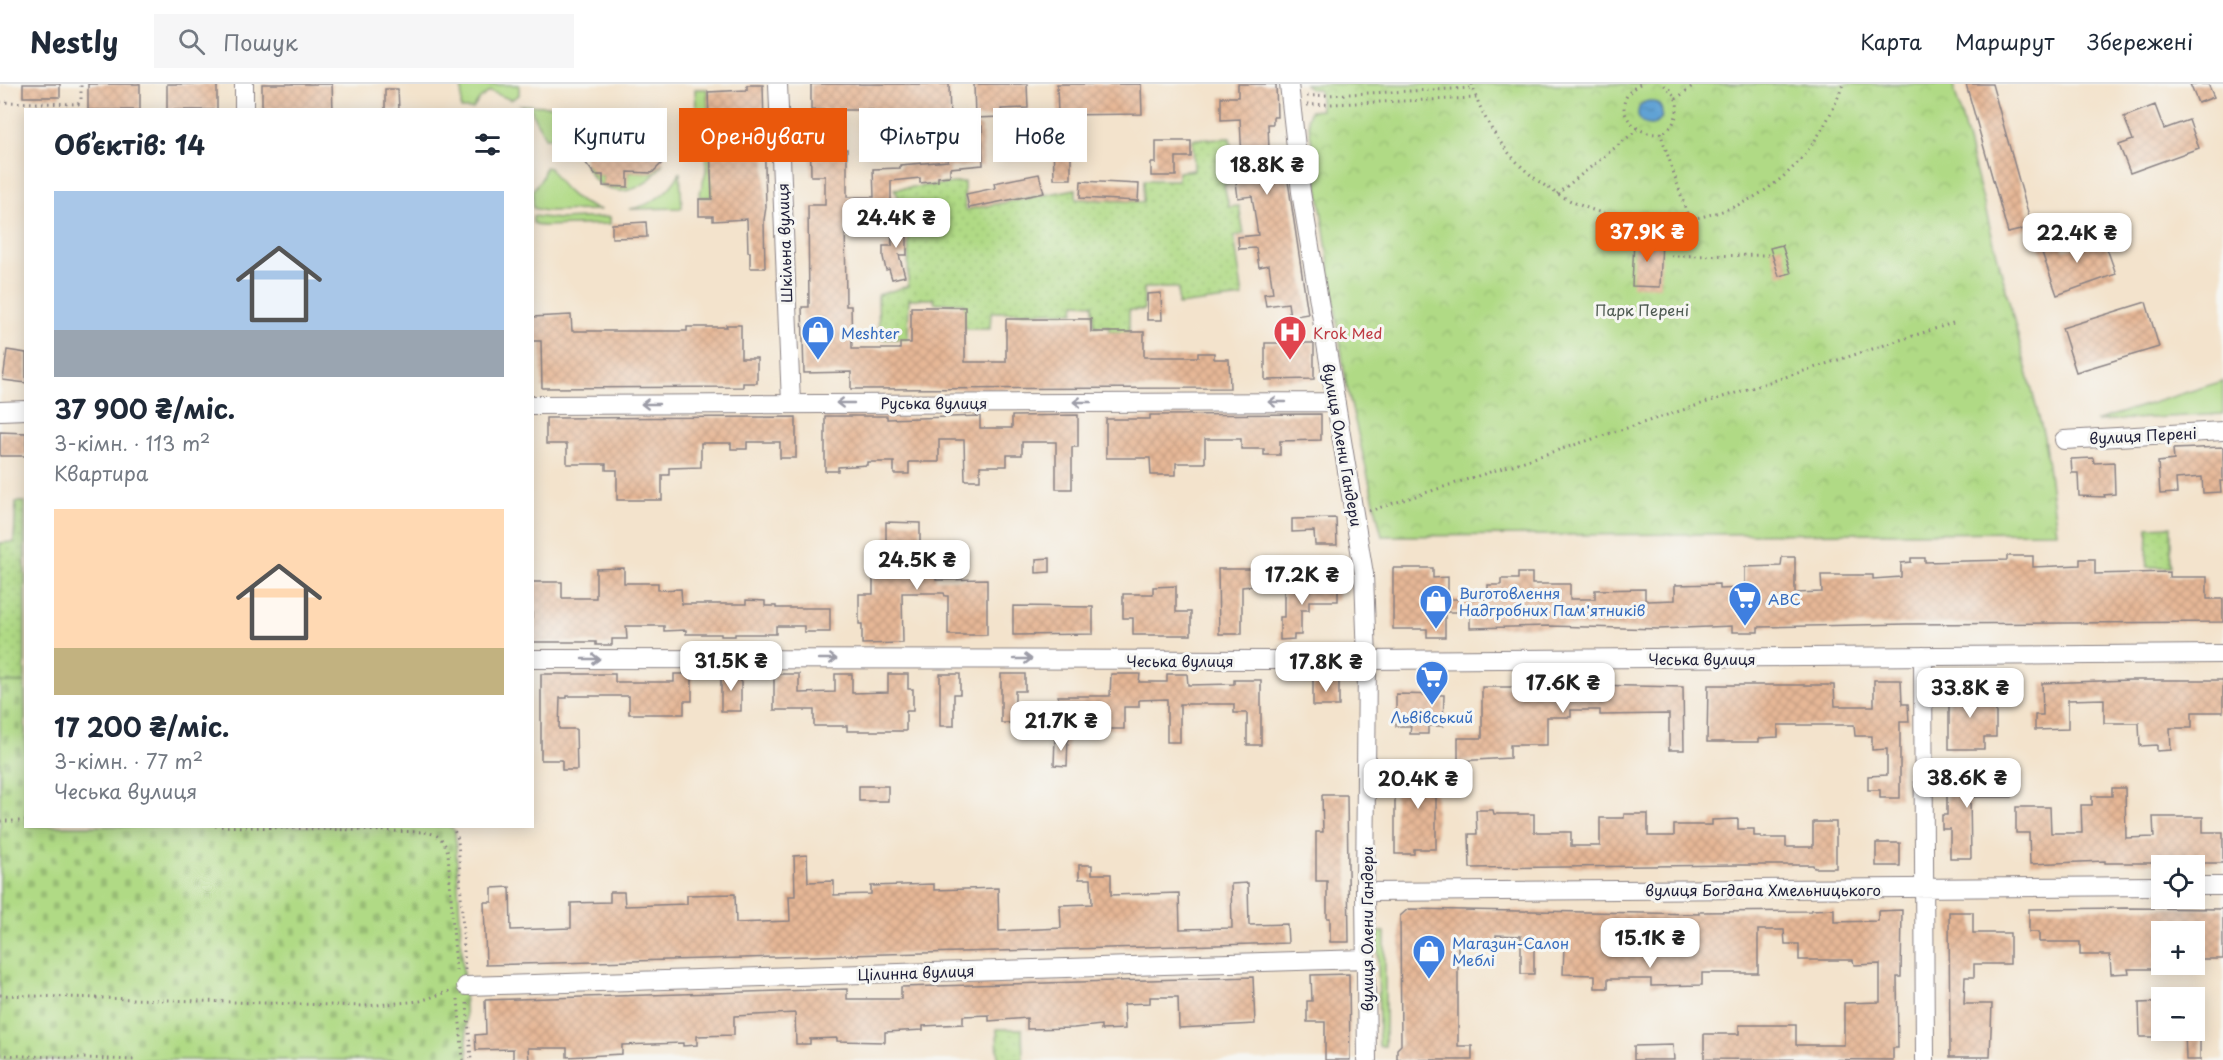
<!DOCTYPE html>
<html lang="uk">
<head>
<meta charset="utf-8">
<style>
	body { margin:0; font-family:"Playpen Sans",sans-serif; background:#f6f6f7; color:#1f2937; height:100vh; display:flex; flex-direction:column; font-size:22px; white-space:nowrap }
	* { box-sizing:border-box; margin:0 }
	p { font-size:20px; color:#747a83 }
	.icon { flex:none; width:33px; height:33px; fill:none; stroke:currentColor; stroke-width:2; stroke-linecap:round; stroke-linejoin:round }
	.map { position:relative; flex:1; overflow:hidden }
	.panel { position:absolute; left:24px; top:24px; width:510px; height:720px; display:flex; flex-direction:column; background:#fff; border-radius:0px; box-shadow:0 3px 15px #0003 }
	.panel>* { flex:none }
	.top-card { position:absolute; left:552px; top:24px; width:570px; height:54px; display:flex; gap:12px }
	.buttons { position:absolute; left:2151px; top:771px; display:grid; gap:12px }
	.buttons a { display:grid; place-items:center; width:54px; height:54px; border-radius:0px; background:#fff; box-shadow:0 3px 15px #0003; font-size:30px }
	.price { position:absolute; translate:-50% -51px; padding:0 14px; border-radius:12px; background:#fff; color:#222; font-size:20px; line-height:39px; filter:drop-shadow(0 2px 3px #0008) }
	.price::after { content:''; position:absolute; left:50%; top:36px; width:18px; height:14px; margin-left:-9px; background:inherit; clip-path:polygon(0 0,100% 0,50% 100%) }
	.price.on { background:#ea580c; color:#fff }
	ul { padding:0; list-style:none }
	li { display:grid; align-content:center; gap:12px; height:318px; padding:0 30px }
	li span { display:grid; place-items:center; height:186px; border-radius:0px; color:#555 }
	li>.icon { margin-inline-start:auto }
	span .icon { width:108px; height:108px; fill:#fffc; stroke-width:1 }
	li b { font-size:26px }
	h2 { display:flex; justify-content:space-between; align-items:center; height:72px; padding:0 30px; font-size:26px }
	.chip { padding:0 21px; border-radius:0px; background:#fff; box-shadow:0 3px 15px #0003; font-size:21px; line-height:54px }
	.chip.on { background:#ea580c; color:#fff }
	header { display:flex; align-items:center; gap:36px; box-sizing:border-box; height:84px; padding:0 30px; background:#fff; border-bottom:2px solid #e0e1e3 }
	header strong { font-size:28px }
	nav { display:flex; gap:33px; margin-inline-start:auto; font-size:21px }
	.search { width:420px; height:54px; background:#f6f6f7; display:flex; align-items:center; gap:15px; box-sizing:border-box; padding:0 21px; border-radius:0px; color:#747a83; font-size:22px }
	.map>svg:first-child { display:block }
</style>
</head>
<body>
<header>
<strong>Nestly</strong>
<div class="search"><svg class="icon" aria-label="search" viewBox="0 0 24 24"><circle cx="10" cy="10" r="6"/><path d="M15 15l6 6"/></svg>Пошук</div>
<nav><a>Карта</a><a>Маршрут</a><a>Збережені</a></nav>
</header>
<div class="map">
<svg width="2223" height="976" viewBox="0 0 2223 976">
	<defs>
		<pattern id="cemetery-stones" width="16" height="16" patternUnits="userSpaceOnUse" patternTransform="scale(1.5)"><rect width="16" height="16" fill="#b0da85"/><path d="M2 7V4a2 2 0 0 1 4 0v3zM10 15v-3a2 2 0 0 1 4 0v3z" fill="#97bb74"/></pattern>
		<pattern id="park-crowns" width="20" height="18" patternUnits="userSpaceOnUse" patternTransform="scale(1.5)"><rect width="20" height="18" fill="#b0da85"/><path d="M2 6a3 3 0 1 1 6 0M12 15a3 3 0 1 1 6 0" fill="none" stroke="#97bb74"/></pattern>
		<pattern id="garden-dots" width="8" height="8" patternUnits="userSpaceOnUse" patternTransform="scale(1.5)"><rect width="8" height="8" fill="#b0da85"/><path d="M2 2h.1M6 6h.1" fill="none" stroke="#97bb74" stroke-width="1.8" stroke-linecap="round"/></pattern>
		<pattern id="water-ripples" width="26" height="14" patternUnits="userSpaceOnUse" patternTransform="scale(1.5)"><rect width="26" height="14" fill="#61a2d4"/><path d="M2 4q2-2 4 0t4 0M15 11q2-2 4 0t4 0" fill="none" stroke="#5084ad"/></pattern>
		<pattern id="building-cross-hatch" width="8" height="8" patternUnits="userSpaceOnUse" patternTransform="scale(1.5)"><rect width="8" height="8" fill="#e6b796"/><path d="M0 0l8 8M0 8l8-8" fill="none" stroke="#c59d82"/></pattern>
	</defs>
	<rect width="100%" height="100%" fill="#f6f6f2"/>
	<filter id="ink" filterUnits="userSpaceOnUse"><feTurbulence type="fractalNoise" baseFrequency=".0167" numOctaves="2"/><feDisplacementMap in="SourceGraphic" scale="12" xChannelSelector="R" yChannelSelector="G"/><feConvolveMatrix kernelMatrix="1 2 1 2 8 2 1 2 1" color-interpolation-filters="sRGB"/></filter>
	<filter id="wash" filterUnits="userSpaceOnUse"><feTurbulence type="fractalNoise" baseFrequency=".008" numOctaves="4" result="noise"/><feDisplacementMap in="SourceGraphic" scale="24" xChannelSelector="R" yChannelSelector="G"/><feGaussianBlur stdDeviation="1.35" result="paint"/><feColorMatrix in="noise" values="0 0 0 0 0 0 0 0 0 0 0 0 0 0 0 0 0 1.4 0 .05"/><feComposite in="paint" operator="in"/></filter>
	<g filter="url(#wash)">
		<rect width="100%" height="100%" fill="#f3e3cc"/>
		<path fill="#b0da85" stroke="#697e60" stroke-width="1.5" d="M462,0L519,1V11L511,16L490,7L479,16L473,25H461Z
			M695,5H707L712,113H699L706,87L707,60L705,48L696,25Z
			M520,21L576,23L561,35L551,54H545C542,44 532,34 532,26L526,25Z
			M663,78C661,84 656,88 652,93C629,116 596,110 585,80H590V85L595,91H603V102L627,103L628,88L652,89Z
			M545,83L550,84C562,105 577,120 601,126L545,127L533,124V106L542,94Z
			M680,88L682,124L630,125C651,122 671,107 680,88Z
			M533,132L559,135L610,133V140L541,142L533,139Z
			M2223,297V330L2095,337Z
			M1378,848H1385V962H1379Z"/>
		<path fill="url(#cemetery-stones)" stroke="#697e60" stroke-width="1.5" d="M0,598L25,599L26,742H449L455,747L468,976H0Z"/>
		<path fill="url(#park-crowns)" stroke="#697e60" stroke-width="1.5" d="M1305,0H1953L2044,353L2057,448L1382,452L1346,299L1308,34L1310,27L1321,26L1319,5H1310Z"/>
		<path fill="url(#garden-dots)" stroke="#697e60" stroke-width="1.5" d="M1230,54L1236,98L1224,101L1229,123L1239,122L1244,150L1234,152L1243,213L1178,221V204H1144V226H1129V248H1109V242H1094L1093,220L1075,219L1074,228H991L990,245H965L964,219H935L934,215H909L908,255H879L878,211L908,202L909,131L894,105L964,98L965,126L1076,105V115L1143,118L1144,96H1178V88L1194,86L1193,55Z
			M16,418H25V599L0,598V459L14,458Z
			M2171,442V483H2147L2148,443Z
			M997,945H1022L1023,976H998Z"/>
		<path fill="url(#water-ripples)" stroke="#426288" stroke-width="1.5" d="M1638 29a12 12 0 1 1 24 0a12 12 0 1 1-24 0Z"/>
		<g id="blocks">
			<path fill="url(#building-cross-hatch)" d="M23,0H60V13H23Z
				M88,0H140V26H88Z
				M167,0H217V26H167Z
				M262,0H332L333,26H262Z
				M811,0H949L950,35H886L887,47L874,48L873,26H811Z
				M974,0H1027L1028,24L1001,25V33L975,34Z
				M1057,0H1141L1142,30L1058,31Z
				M1238,0H1276L1277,33H1273V40H1268L1270,93L1287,91L1308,230L1290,233L1288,219L1266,222L1264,210L1273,209L1269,181L1259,183L1256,164L1239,165L1238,153L1258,151L1252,112L1238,114L1236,98L1243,97L1240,35L1221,36V13H1238Z
				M1966,0H1992L2032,143L2008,149Z
				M2190,0H2208L2214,13L2198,19Z
				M747,1H763L766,123L764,136L765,184H750V168H748L747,135L713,137V132H699V115H712L708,8L747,6Z
				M385,5H398L399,26H385Z
				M2155,21L2164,45L2189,36L2199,64L2130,89L2119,61L2133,56L2124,33Z
				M608,29H630V52L652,53L662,61L663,78L652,89L628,88V103L603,102V91H595L585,78V52H591Z
				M822,34L823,65H847V113H874L873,85L900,84V81L948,77V41L982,42L983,81L950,84V92L938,93V97L920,99V94L891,97V127L845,128L846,222H851L852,265H900V259H911V223H965V278H1006V235H1091V248H1144V273H1198V269H1214V275H1229L1230,304L851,305V288L804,289L802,223H809L808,121H825V92H811L810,35Z
				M1053,50H1071V95H1054Z
				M1156,57H1191V73H1176V92H1151V79H1156Z
				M1039,90L1044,109L969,124L966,110L995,104L994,99Z
				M1081,97L1139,100L1138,117L1080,114Z
				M891,137H907V171H899L905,192L892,195L889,185L886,186L883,173V162H892Z
				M646,138L647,153L612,154V140Z
				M2103,153L2116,190L2057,211L2040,163L2060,156L2064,167Z
				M1634,155L1662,156L1660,203L1632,202Z
				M1782,161L1791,189L1779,192L1770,164Z
				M1161,209L1162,236H1147V210Z
				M2146,218L2159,263L2076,288L2062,244Z
				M571,231L572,247H687V243H727L726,241H741V274H757V299H743V303L542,304L541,257H532V233Z
				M1265,259H1314V295L1265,296Z
				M7,266L26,269V299L3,296Z
				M1321,330V356L1280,357V371H1264V365H1241V355H1205V379H1176V391H1151L1150,374H1106V335H1150V331Z
				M1078,331V363H1072V405H1056V358H1022V371H1007V382H980V396H965L964,356H939V378H909V390H894V378H867V381L838,383V387H825V332H887V335L980,332V344H1012V332Z
				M796,333V374H780V358H747V365H731V359H701V383L669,384V391H662V416H617V386H606V380H567V360H546V334Z
				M0,348L26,349V372H0Z
				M2223,363V397H2220L2221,408L2203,409L2202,393L2176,395L2177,409L2160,410L2158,378L2174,376L2173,365Z
				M2093,374L2094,379L2114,378L2115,410L2104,411L2105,413L2079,412L2078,389H2072L2071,375Z
				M1336,434L1337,461H1315L1314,447L1292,448V435Z
				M886,438L920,439V473H936V496L987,495V551H948V512H945L944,509H902L903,559L862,560V540H859V510H873V490H886Z
				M2007,472H2033V483L2080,481V475H2095V490L2169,488V493H2207V515H2223V538L1907,540L1758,543V548H1732V542L1659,545L1549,542L1470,544V528H1445V553H1427V545H1393V484H1433V494L1448,493V515H1488V501H1501V495H1518V489H1532V500H1570V515H1595V506L1645,505V515L1648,517L1675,516V501L1719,500V505L1745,504V483L1781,482L1782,473H1795V509L1822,508L1821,491H1873V495L1901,493V479L1911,478V474H1925V478L2007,476Z
				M1050,474V488L1036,489V475Z
				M624,484V499H658V506L681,505L682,520H746V516L765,517V522H776V524H830V548H804V542H776V550H735V552H721V550H686V546L664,547V542H626L627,555H612V561H596V558H532V498H562V514H596V485Z
				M1218,485H1251L1252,502L1242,503V550H1219Z
				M1338,501V517H1309V526H1301V551H1294V555L1280,556V533H1284V502Z
				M1176,502V528H1191V551H1133V534H1123V510H1153V503Z
				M1013,522L1093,523V550L1013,551Z
				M541,590H615V598H674V590H692V617H684V630H629V612H567V614H560L559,645H576L577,686H562V676H541Z
				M721,590H741V627H721Z
				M774,590H799V609L835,608V590H852V609L888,608V590H908V605H913V627H906V647H847V642H814V626H774Z
				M940,590H960V610H954V642H940Z
				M1001,590H1025V607H1015V639H1001Z
				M1111,590H1140L1139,598H1167V590H1187L1188,601L1234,600V596H1261V661H1247V629H1234V620H1180V658H1167V615L1139,616V623H1124V645H1058V612H1110Z
				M1313,595H1339V622H1313Z
				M1874,596H1901L1902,620H1908L1909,638H1900V714H1880V706H1868V692L1887,691V665L1872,666V652H1855L1854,641H1778V653L1759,654V658H1707L1708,601H1834L1835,622H1874Z
				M2130,596H2223V628H2192V644H2170L2171,666L2157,667V661L2140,662L2139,639H2104V615L2068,616V645L2035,646V631H2043L2042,599Z
				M1949,600H1971V615H1996V653H1984V665H1949Z
				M1587,601L1683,603L1684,666H1669V630L1600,631V626H1571V633H1547V661H1510V674L1458,677V654H1482V603H1587Z
				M1396,610L1444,611L1443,642H1428V650H1410L1411,642H1396Z
				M1055,654H1068L1067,682L1054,681Z
				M1432,686H1450V706H1436V765H1414V770H1395V691H1432Z
				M1984,692V697L2011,696L2012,713H1970L1971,774H1950V745H1942V731H1947V693Z
				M859,702H888V717H859Z
				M2112,704H2125L2126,754L2154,753L2153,733H2203V748H2223V779H2105V777L2030,780L2029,749H2016V723H2050L2051,749H2082L2081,721H2092V712H2112Z
				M1322,711H1347L1349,858H1330V834H1327V797H1316V748H1323Z
				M1476,726H1493L1494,730H1534V748H1571V762H1600V734H1624V730H1648V752H1674V741H1712V736L1738,735V745H1754V752H1761V754H1786V763H1813V738H1836V784H1814L1813,781H1738L1470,784L1469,750H1477Z
				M1876,759H1900V782H1876Z
				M807,771L808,798L834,797V811L871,810V802L934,800V806L998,804L999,847L1061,844L1060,821L1092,820L1091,795H1079V781H1092V790H1111V811L1179,809L1180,845L1232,844L1231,800L1248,799L1249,841L1287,840L1288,859L486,881L484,818H492V804L510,803L511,846L571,844V819L610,818V808H624L625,822L687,820V811L735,810L736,839L790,837L789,812H795L794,772Z
				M2127,824L2223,825V875H2194V848H2162V885H2128L2129,889L2111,890L2110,871H2080V858H2039V848H2029V825Z
				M1408,825L1699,830V828L1811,827V826L1834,825V838L1878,837V827L1902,826L1901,893H1897L1898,964H1893V976L1704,975V950H1739V941H1796V961H1844V919L1880,918V880L1854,881L1853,876H1799V860H1785L1784,846H1758V889H1702V901L1651,902V895H1608V904H1595V891L1563,890L1564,862H1534V890H1521V852L1496,851V858H1458V962H1472V976H1397V965L1401,961L1400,832Z
				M1949,828H1973V849H2010V880H1974V893H1965L1964,920H1992L1990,973H1950Z
				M1349,890L1350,976H1325V938H1307V917H1312L1311,891Z
				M1253,893L1255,940L1179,944L1178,913H1150V919L1124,920L1125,945L1101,946V941L1074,944L1027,945V934L989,937V931L963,932V940L923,942V946L885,948V958L837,957V954L810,955V960H796L795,929L734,932V951L697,952V961L683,962V959L622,961V970L567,973V964H528L529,976H513V965L476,966L475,951L486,950L485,916L847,905V915H901V903Z
				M2162,918V953H2140L2139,919Z
				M2185,946H2200V976H2186Z
				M1673,961L1674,976H1634V962Z"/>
		</g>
	</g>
	<g filter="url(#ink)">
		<use href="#blocks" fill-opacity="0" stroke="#8a8284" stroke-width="1.5"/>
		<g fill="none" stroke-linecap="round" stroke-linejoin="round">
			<g stroke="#8a8284" stroke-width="20">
				<path id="minor" d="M778,0L791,319
					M1289,0L1301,108L1364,490L1367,576L1365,808L1367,976
					M244,26V0
					M532,321L1336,318
					M0,327L26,326
					M2064,356L2223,347
					M1923,572L1925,976
					M532,575L1367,576L2223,570
					M2194,802H2223
					M1365,808L2162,802
					M466,902L1365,875"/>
			</g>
			<path stroke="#8a8284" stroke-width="3" stroke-dasharray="1.5 4.5" stroke-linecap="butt" d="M1472,0C1483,39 1508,75 1541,99C1619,156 1735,150 1801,75C1820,52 1833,28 1843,0
				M1640,0C1591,28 1669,80 1677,27C1679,15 1672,7 1663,0
				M1307,12L1473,4
				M1676,15L1695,0
				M0,18L78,20L81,16V0
				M1307,21L1477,14
				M1660,48L1689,135
				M1557,110L1637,46
				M1671,172L1770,171
				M1369,427L1953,239
				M0,737H26
				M215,742L424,748C438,750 443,754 448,768L456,887
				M452,742L458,755L465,886
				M0,911L365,922L420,917L450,907
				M458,915L463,976
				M467,919L471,976
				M0,971L136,976"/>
			<use href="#minor" stroke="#fff" stroke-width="18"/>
		</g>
		<defs><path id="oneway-shaft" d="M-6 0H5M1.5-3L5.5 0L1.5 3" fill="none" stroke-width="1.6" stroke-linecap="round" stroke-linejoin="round" transform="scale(1.5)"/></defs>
		<g stroke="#9c9ca7">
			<use href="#oneway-shaft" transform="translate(1082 318) rotate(180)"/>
			<use href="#oneway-shaft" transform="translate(1277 318) rotate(180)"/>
			<use href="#oneway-shaft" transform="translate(845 319) rotate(180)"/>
			<use href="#oneway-shaft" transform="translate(650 320) rotate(180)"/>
			<use href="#oneway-shaft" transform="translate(591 575)"/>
			<use href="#oneway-shaft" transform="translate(828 575)"/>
			<use href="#oneway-shaft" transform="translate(1023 575)"/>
		</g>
	</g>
	<defs>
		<g id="shop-pin" transform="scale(1.725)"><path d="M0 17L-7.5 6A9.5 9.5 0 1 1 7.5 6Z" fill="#3f7fe0" stroke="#f6f6f2"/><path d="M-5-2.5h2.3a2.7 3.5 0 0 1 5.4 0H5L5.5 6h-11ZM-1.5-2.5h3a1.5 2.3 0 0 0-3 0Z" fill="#fff"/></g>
		<g id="hospital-pin" transform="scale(1.725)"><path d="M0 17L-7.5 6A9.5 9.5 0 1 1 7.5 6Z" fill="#e0444e" stroke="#f6f6f2"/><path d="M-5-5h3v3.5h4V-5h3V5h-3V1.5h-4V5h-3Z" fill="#fff"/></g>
		<g id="supermarket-pin" transform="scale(1.725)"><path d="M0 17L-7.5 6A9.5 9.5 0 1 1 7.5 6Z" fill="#3f7fe0" stroke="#f6f6f2"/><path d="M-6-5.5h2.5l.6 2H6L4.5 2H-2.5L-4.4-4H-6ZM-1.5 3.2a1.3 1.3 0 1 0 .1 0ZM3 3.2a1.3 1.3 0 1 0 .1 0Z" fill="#fff"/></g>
	</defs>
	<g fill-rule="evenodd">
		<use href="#shop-pin" x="818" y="248"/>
		<use href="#hospital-pin" x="1290" y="248"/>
		<use href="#supermarket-pin" x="1745" y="514"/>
		<use href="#shop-pin" x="1436" y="517"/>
		<use href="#supermarket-pin" x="1432" y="593"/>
		<use href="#shop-pin" x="1429" y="867"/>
	</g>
	<g text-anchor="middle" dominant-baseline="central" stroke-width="6" stroke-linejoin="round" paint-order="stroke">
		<g font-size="15" fill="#22223b" stroke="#f6f6f2">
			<text transform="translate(784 159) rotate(-92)">Шкільна вулиця</text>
			<text x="934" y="318">Руська вулиця</text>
			<text transform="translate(2143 351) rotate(-3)">вулиця Перені</text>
			<text transform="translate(1343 361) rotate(80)">вулиця Олени Гандери</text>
			<text x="1702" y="574">Чеська вулиця</text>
			<text x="1180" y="576">Чеська вулиця</text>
			<text x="1763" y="805">вулиця Богдана Хмельницького</text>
			<text transform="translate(1366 845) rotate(-90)">вулиця Олени Гандери</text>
			<text transform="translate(916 888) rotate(-2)">Цілинна вулиця</text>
		</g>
		<g font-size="15" fill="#4d5951" stroke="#f6f6f2">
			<text x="1642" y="225">Парк Перені</text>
		</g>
		<g font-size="15" fill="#366cbe" stroke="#f6f6f2" text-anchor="start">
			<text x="841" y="248">Meshter</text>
			<text x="1459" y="508">Виготовлення<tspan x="1459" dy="17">Надгробних Пам'ятників</tspan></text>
			<text x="1768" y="514">ABC</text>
			<text x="1432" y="632" text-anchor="middle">Львівський</text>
			<text x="1452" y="858">Магазин-Салон<tspan x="1452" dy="17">Меблі</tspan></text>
		</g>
		<g font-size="15" fill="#be3a42" stroke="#f6f6f2" text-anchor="start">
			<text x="1313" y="248">Krok Med</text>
		</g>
	</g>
</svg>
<div class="buttons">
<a><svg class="icon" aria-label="locate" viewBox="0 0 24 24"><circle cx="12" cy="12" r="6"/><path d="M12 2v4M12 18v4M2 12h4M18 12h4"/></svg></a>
<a>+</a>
<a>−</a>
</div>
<b class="price" style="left:1267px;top:112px">18.8K ₴</b>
<b class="price" style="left:896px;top:165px">24.4K ₴</b>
<b class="price on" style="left:1647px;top:179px">37.9K ₴</b>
<b class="price" style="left:2077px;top:180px">22.4K ₴</b>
<b class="price" style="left:917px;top:507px">24.5K ₴</b>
<b class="price" style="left:1302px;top:522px">17.2K ₴</b>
<b class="price" style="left:731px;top:608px">31.5K ₴</b>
<b class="price" style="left:1326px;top:609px">17.8K ₴</b>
<b class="price" style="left:1563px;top:630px">17.6K ₴</b>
<b class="price" style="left:1970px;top:635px">33.8K ₴</b>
<b class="price" style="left:1061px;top:668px">21.7K ₴</b>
<b class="price" style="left:1967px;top:725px">38.6K ₴</b>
<b class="price" style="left:1418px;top:726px">20.4K ₴</b>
<b class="price" style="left:1650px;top:885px">15.1K ₴</b>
<div class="top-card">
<a class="chip">Купити</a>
<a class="chip on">Орендувати</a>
<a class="chip">Фільтри</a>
<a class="chip">Нове</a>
</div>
<section class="panel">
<h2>Об’єктів: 14<svg class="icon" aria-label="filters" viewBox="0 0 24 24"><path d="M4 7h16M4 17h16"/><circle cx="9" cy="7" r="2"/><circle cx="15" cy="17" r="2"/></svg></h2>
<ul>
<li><span style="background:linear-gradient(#a9c7e8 75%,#9aa5b1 0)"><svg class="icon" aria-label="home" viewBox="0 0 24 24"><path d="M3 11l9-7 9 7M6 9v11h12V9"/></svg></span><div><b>37 900 ₴/міс.</b><p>3-кімн. · 113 m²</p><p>Квартира</p></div></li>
<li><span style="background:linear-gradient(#ffd9b3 75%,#c2b280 0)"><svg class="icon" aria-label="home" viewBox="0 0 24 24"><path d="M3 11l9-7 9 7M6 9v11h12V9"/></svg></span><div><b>17 200 ₴/міс.</b><p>3-кімн. · 77 m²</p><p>Чеська вулиця</p></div></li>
</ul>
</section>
</div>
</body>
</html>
